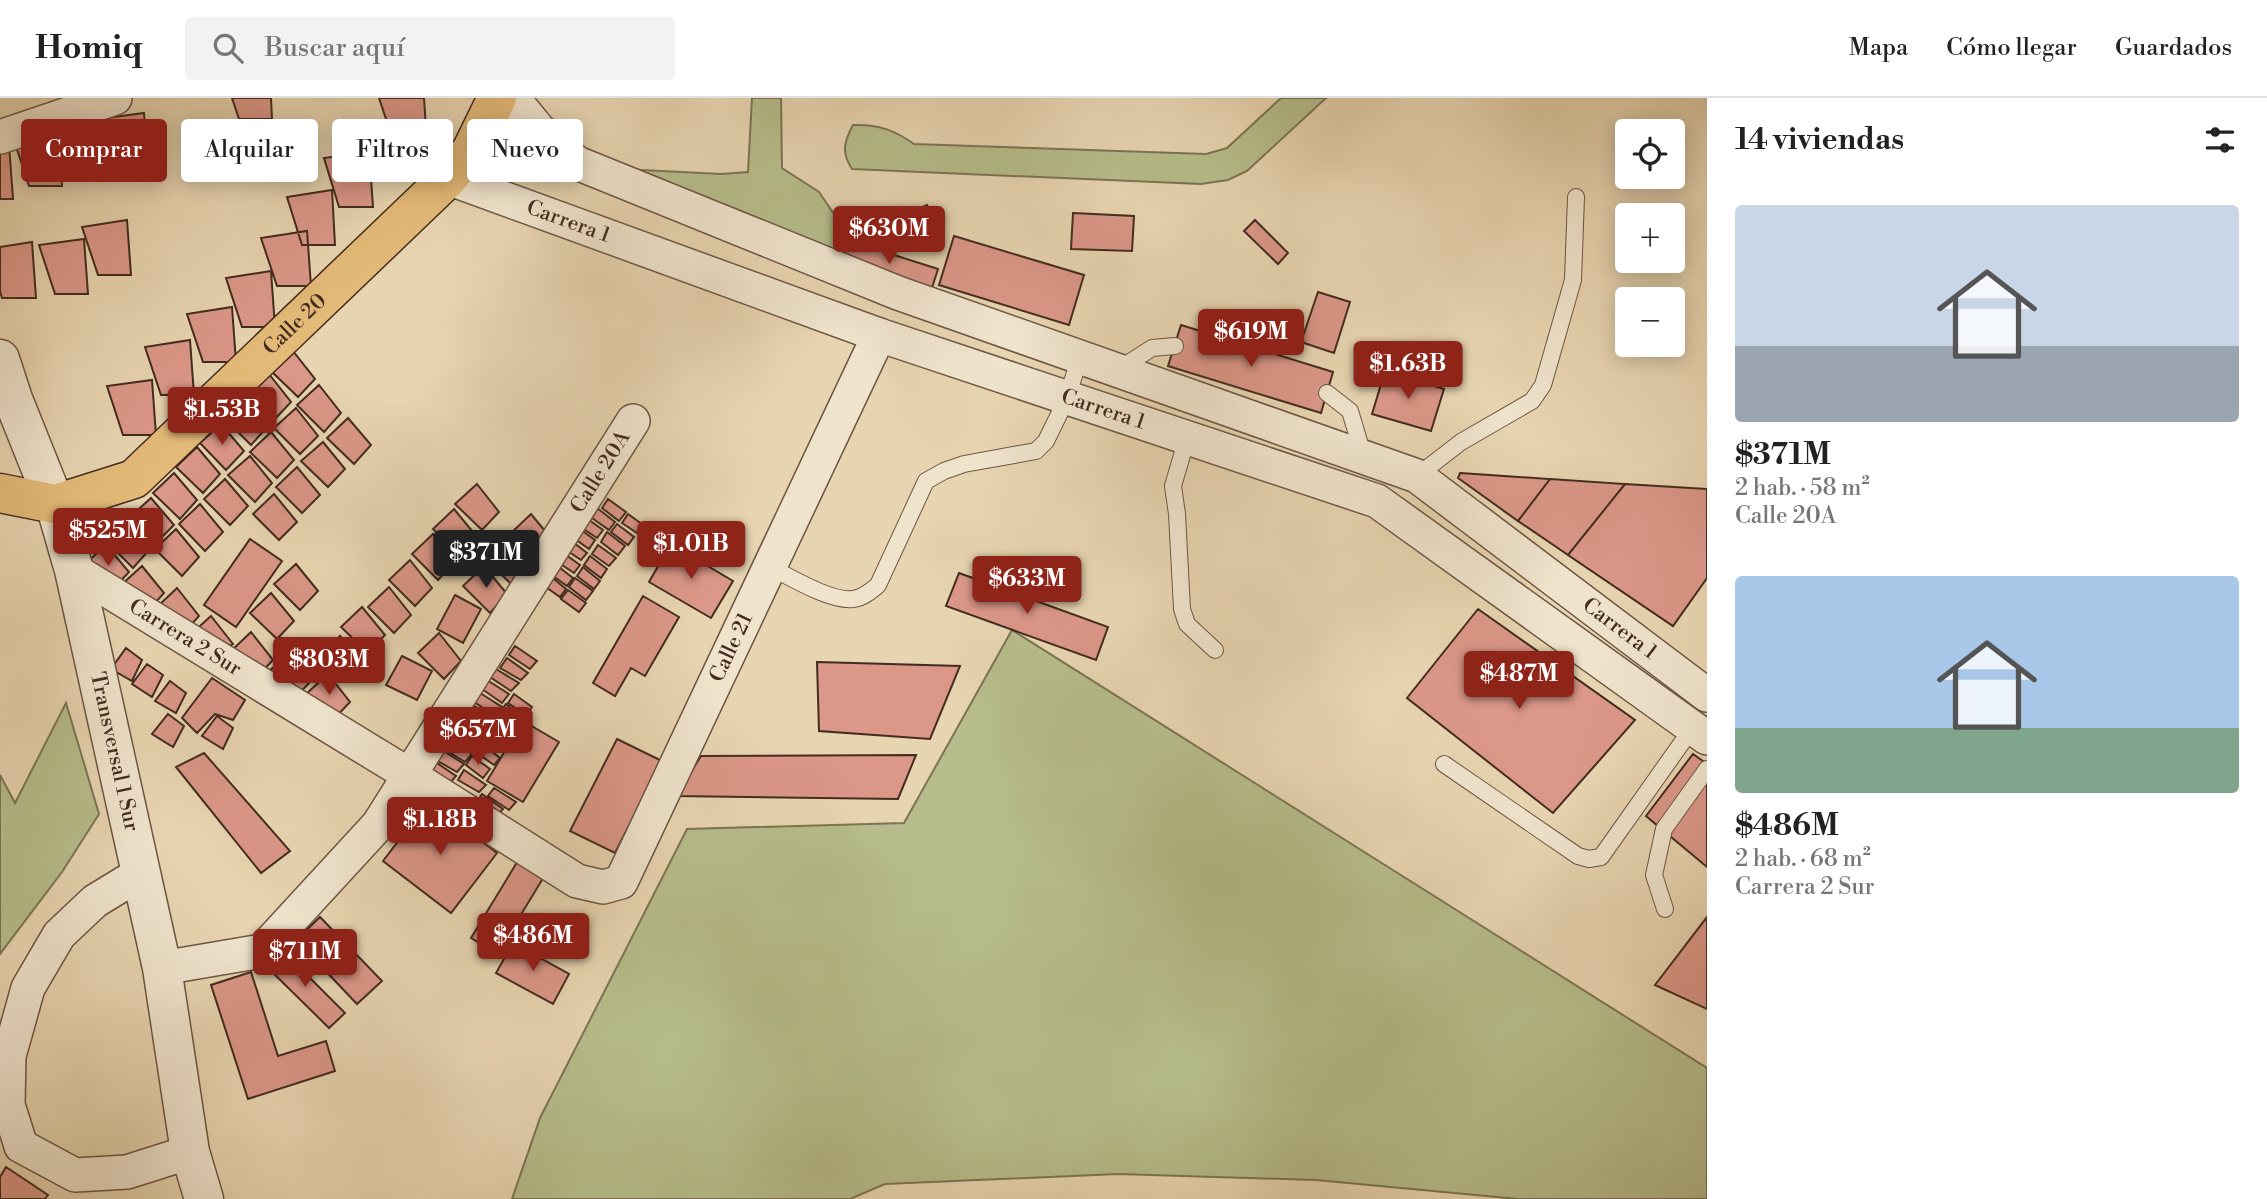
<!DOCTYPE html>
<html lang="es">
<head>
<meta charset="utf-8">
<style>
	body { margin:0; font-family:"Libre Bodoni",serif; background:#f2f2f2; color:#222; height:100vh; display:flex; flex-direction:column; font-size:26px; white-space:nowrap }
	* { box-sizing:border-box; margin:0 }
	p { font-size:23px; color:#767676 }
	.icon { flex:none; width:38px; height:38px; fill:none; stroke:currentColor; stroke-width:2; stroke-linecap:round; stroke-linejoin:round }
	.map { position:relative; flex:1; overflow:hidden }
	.details { display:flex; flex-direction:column; background:#fff; width:560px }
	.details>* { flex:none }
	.guide { position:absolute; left:21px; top:21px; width:665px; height:63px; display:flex; gap:14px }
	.tools { position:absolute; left:1615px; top:21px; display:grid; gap:14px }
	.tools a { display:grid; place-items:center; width:70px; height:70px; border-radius:7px; background:#fff; box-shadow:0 4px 18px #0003; font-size:35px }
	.price { position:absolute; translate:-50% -60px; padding:0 16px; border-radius:7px; background:#8f2418; color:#fff; font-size:23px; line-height:46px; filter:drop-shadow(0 2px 4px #0008) }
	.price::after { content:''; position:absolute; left:50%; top:42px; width:21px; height:16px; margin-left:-10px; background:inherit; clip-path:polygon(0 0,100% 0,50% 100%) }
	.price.on { background:#222; color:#fff }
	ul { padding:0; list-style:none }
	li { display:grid; align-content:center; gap:14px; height:371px; padding:0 28px }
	li span { display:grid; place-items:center; height:217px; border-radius:7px; color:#555 }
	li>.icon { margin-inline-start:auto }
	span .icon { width:126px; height:126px; fill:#fffc; stroke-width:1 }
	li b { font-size:30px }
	h2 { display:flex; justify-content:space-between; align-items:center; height:84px; padding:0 28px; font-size:30px }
	.chip { padding:0 24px; border-radius:7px; background:#fff; box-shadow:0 4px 18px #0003; font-size:24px; line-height:63px }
	.chip.on { background:#8f2418; color:#fff }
	header { display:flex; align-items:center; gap:42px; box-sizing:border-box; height:98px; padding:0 35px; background:#fff; border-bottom:2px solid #e0e0e0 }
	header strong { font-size:33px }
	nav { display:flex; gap:38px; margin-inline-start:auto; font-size:24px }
	.search { width:490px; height:63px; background:#f2f2f2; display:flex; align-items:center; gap:18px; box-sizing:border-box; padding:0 24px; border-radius:7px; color:#767676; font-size:26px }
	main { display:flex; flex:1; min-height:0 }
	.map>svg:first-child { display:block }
</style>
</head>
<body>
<header>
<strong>Homiq</strong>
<div class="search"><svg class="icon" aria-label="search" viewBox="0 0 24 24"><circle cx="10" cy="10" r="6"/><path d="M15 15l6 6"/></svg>Buscar aquí</div>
<nav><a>Mapa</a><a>Cómo llegar</a><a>Guardados</a></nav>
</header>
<main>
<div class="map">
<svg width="1707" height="1101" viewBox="0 0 1707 1101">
	<rect width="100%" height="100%" fill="#e7d4b0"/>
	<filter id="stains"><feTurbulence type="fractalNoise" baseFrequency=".00286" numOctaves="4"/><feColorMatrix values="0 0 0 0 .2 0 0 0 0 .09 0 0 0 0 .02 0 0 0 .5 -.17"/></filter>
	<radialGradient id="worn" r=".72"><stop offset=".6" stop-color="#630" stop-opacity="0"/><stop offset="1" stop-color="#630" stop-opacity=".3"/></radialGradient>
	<path fill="#b6bc8b" stroke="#7c7455" stroke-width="2" d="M752,0H781L782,70L819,94L848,137L840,164L602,70L721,76L748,74Z
		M1281,0H1326L1247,73L1228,82L1201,86L852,71C841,54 844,44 853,27C878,26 894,32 914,46L1206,56L1227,50Z
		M1012,532L1707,970V1101H1518L1316,1082L1118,1076L885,1086L850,1101H512L540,1020L687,731L904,725Z
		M66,605L99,716L62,774L0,856V677L15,705Z"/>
	<path fill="#db9788" stroke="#432c1f" stroke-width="2" d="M232,0H271L272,21H239Z
		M379,0H424L427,45H394Z
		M144,15L148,70H115L99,21Z
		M58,33L62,88H29L13,39Z
		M9,46L13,101H0V47Z
		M369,54L373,109H339L324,60Z
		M332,92L335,147H302L287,99Z
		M927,107L942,138L911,153L895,121Z
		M1073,115L1134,118L1132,153L1071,151Z
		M127,122L131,177H98L82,129Z
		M1255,122L1288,155L1278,166L1244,133Z
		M307,133L311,188H277L261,140Z
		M954,138L1084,177L1069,227L939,187Z
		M84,141L88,196H55L39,147Z
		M847,142L938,171L931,193L840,164Z
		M32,144L36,200H2L0,193V149Z
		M271,173L275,229H242L226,180Z
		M1318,194L1350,204L1334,255L1301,244Z
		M232,209L236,264H203L187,216Z
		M1181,227L1333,274L1321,315L1168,268Z
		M190,242L194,297H161L145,249Z
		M293,253L315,281L298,299L271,273Z
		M1385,273L1444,291L1431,333L1372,316Z
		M269,276L291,304L274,322L248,296Z
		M152,282L156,337H123L107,288Z
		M319,287L341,315L324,334L297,307Z
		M246,301L268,328L251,347L224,320Z
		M296,310L318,338L300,356L274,330Z
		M348,320L371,347L354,366L327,340Z
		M221,326L244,353L226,372L200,345Z
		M271,334L294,362L277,380L250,354Z
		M323,344L345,371L328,389L301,363Z
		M197,349L220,376L203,395L176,369Z
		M250,358L272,385L255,404L228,377Z
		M297,369L320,397L302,415L276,389Z
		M174,375L197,402L180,421L153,395Z
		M1460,375L1550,381L1518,423L1458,380Z
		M225,381L248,408L230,427L204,401Z
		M1550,381L1625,386L1568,457L1518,423Z
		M477,386L499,414L482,432L455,406Z
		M1625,386L1707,391V480L1673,528L1568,457Z
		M274,396L297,424L279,442L253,416Z
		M151,400L174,427L156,445L130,419Z
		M608,401L626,414L619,423L602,410Z
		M200,406L223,434L205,453L179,426Z
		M597,410L615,424L609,432L592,420Z
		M454,411L477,439L459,457L433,431Z
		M531,416L554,444L536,462L510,436Z
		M628,416L646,429L640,437L622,425Z
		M585,419L603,432L597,440L579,428Z
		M127,424L150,451L133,470L106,443Z
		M617,426L634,439L628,447L611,434Z
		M577,429L595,442L589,451L571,438Z
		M176,431L199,459L182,478L155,451Z
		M607,434L625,448L618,457L601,444Z
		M433,436L455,464L438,482L412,456Z
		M250,441L282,463L236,529L204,507Z
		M569,441L587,455L581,462L563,450Z
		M508,443L531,470L514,489L487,462Z
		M671,446L733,483L711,520L649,484Z
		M106,447L129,474L112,492L85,466Z
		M598,447L616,460L609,468L592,456Z
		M562,454L580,467L574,475L556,463Z
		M590,458L607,471L601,480L584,467Z
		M410,462L432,490L415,508L389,482Z
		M296,466L318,493L300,512L274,486Z
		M555,466L573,480L567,488L549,475Z
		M142,468L164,495L147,514L120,488Z
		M484,468L507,496L490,515L463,488Z
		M583,469L600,483L594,491L577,478Z
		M959,475L1108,529L1096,562L946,508Z
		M549,477L566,491L560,499L543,487Z
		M575,480L593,493L586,502L569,489Z
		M389,489L411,517L394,535L368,509Z
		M177,490L199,518L182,537L156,510Z
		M568,492L586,505L579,514L561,501Z
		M271,495L294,523L277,541L250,515Z
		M455,497L481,511L463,545L437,531Z
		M643,498L679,519L645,578L631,570L615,598L593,585Z
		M362,509L385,537L368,555L341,529Z
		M1478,511L1635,622L1553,715L1407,600Z
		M211,518L233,546L217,553L189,538Z
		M251,534L273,562L256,580L230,554Z
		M439,535L461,563L444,581L418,555Z
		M340,538L363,566L345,584L319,558Z
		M515,548L537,563L530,571L509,557Z
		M126,550L142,562L132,583L111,571Z
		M289,555L311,583L294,601L267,575Z
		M402,558L432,573L417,602L386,587Z
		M507,560L528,575L521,582L500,570Z
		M817,564L960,568L930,641L819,633Z
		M147,566L163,577L152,599L132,586Z
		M496,571L519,585L511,593L490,579Z
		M328,576L350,604L333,622L306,596Z
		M212,580L245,602L233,622L215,616L197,635L182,620Z
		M487,582L509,596L502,605L482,591Z
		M170,583L186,595L176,615L155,603Z
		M480,595L502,609L494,617L474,604Z
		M514,596L532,609L526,617L508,605Z
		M506,606L523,620L517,628L499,616Z
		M473,607L494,621L487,629L466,616Z
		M168,616L184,628L173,649L152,636Z
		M217,618L233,630L223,651L202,638Z
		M466,618L487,633L481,641L460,628Z
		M498,620L516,633L510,641L492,629Z
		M523,623L559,644L523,704L487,683Z
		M458,631L480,645L473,653L452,640Z
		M490,632L508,645L502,654L484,641Z
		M617,641L662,663L615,755L570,733Z
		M450,642L472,656L465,664L444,651Z
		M482,646L500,660L494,667L477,655Z
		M442,652L464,666L457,674L436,662Z
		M204,655L290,753L261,775L176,669Z
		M1693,656L1707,666V769L1646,718Z
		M916,657L898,701L676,698L701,658Z
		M472,658L490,671L483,680L466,667Z
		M434,663L456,678L449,686L428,673Z
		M464,672L486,687L479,694L458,682Z
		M494,690L516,704L509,712L488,698Z
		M482,696L503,711L496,719L476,706Z
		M429,703L497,755L451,815L383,763Z
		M519,761L545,777L497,856L471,840Z
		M320,819L382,883L357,906L296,842Z
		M1707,819V911L1655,887Z
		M513,845L569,876L553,906L496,875Z
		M282,852L345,915L329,930L266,868Z
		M251,874L278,958L326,943L335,973L248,1001L211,887Z
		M6,1069L48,1097L45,1101H0V1079Z"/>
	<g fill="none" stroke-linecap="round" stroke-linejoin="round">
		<g stroke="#6c5643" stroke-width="18">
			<path id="service" d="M1118,272L1152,250L1175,248
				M1327,295L1350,313L1364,360
				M1187,340L1173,388L1177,416L1182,511L1187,526L1215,552
				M1417,378L1461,344L1532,303L1543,287L1573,182L1576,99
				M770,469C790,479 831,504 853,501C863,500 871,493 878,487L926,383L944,373L964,366L1036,353L1046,343L1067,300L1080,259
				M1444,666L1578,758L1589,761L1601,759L1693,629
				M1665,811L1654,777L1664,731L1707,671"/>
		</g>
		<g stroke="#6c5643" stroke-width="36">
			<g id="minor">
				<path id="s1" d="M513,0L539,32L577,65L898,195L1417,378L1707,597"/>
				<path d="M0,39L115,0"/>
				<path id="s2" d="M448,80L879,237L1377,403L1707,640"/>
				<path id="s3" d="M74,472L411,678L577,783L603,789L621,784L879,237"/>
				<path d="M141,775L95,803L59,837L28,890L9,958L8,1007L21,1048L75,1077L127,1074L190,1054"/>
				<path id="s4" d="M162,870L262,853L378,727L633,323"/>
			</g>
		</g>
		<g stroke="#6c5643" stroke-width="41">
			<g id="tertiary">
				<path id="s5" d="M0,261L13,301L55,406L74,472L162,870L190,1054L204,1101"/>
			</g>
		</g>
		<g stroke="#432c1f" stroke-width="41">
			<g id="primary">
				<path id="s6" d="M0,395L55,406L134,381L448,80L471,53L497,0"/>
			</g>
		</g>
		<use href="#service" stroke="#efe3cc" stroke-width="16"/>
		<use href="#minor" stroke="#efe3cc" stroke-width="33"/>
		<use href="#tertiary" stroke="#efe3cc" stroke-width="38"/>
		<use href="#primary" stroke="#e4ba78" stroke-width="38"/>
	</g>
	<g text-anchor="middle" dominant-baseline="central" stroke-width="5" stroke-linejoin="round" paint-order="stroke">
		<g font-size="21" fill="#432c1f" stroke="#efe3cc">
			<text stroke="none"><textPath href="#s2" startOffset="128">Carrera 1</textPath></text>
			<text stroke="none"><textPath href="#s6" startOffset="362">Calle 20</textPath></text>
			<text stroke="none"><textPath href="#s2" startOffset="695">Carrera 1</textPath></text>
			<text stroke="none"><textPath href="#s4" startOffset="690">Calle 20A</textPath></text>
			<text stroke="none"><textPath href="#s1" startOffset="1242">Carrera 1</textPath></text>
			<text stroke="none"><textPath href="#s3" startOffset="130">Carrera 2 Sur</textPath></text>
			<text stroke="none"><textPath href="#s3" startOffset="896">Calle 21</textPath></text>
			<text stroke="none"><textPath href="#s5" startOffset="410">Transversal 1 Sur</textPath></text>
		</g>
	</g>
	<rect width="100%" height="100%" filter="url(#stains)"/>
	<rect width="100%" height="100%" fill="url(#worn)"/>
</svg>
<div class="tools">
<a><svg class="icon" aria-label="locate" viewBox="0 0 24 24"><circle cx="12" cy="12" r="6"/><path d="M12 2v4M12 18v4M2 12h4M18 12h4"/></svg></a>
<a>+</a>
<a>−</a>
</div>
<b class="price" style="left:889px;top:168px">$630M</b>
<b class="price" style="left:1251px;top:271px">$619M</b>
<b class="price" style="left:1408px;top:303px">$1.63B</b>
<b class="price" style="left:222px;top:349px">$1.53B</b>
<b class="price" style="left:108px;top:470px">$525M</b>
<b class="price" style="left:691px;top:483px">$1.01B</b>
<b class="price on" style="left:486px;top:492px">$371M</b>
<b class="price" style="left:1027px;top:518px">$633M</b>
<b class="price" style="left:329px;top:599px">$803M</b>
<b class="price" style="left:1519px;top:613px">$487M</b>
<b class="price" style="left:478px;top:669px">$657M</b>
<b class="price" style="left:440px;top:759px">$1.18B</b>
<b class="price" style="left:533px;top:875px">$486M</b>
<b class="price" style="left:305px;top:891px">$711M</b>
<div class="guide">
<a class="chip on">Comprar</a>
<a class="chip">Alquilar</a>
<a class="chip">Filtros</a>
<a class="chip">Nuevo</a>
</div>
</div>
<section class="details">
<h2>14 viviendas<svg class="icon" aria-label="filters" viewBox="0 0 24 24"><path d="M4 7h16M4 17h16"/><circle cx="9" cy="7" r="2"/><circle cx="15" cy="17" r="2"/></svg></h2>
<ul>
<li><span style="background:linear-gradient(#c9d6e8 65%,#9aa5b1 0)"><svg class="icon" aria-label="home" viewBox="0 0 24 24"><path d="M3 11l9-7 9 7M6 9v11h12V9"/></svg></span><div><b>$371M</b><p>2 hab. · 58 m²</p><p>Calle 20A</p></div></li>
<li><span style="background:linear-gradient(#a9c7e8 70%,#7fa58c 0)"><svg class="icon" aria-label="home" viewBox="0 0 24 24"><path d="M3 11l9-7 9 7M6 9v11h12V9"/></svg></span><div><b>$486M</b><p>2 hab. · 68 m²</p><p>Carrera 2 Sur</p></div></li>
</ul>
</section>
</main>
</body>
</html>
